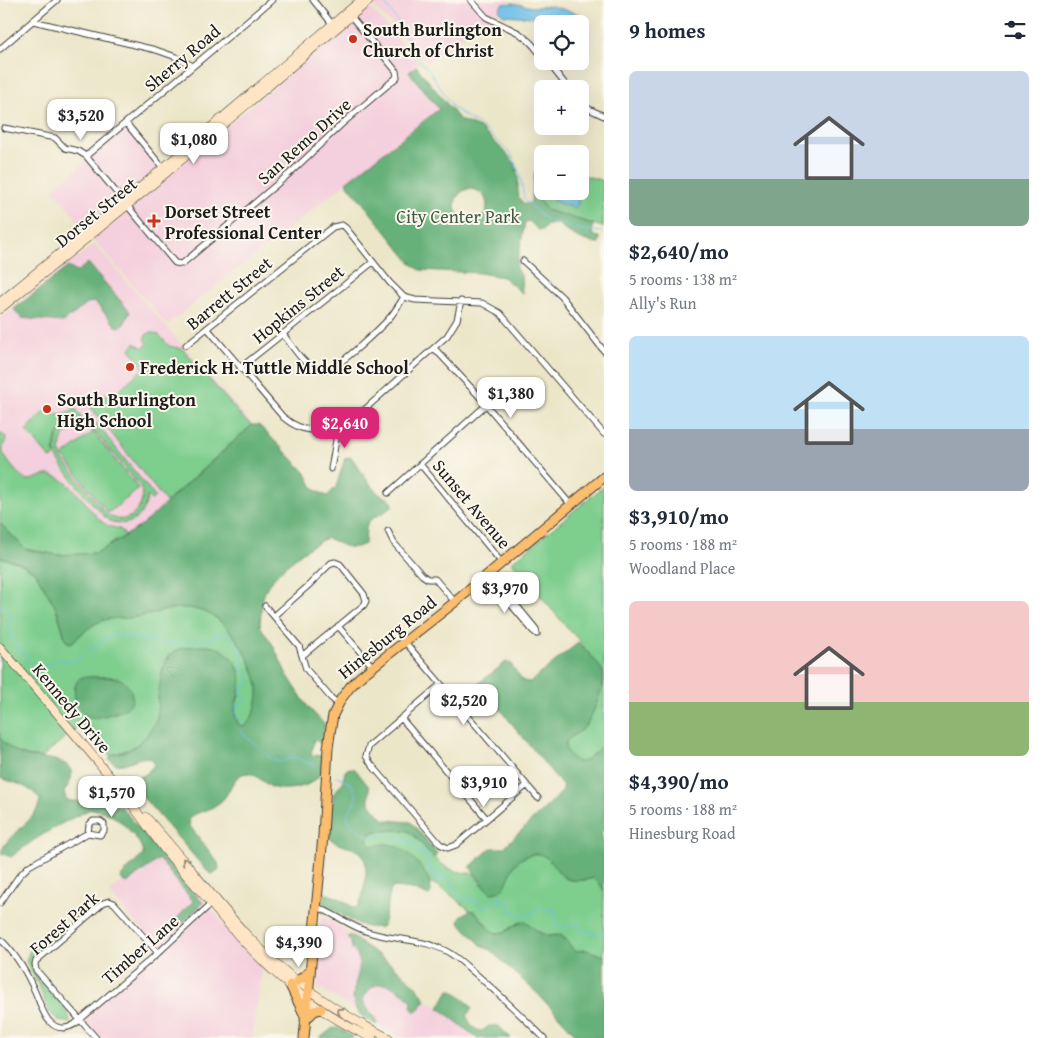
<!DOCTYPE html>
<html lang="en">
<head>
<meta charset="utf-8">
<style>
	body { margin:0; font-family:"Gentium Book Plus",serif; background:#f6f6f7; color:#1f2937; height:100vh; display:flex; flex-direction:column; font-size:19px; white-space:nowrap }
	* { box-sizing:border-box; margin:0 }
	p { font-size:16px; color:#747a83 }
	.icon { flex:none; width:28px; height:28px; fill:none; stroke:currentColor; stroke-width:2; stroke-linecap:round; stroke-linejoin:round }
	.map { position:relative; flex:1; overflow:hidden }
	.side { display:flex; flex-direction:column; background:#fff; width:450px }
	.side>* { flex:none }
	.tools { position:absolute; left:534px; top:15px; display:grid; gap:10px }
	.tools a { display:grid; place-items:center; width:55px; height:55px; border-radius:8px; background:#fff; box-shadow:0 5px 20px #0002; font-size:25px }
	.price { position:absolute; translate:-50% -42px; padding:0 11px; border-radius:10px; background:#fff; color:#222; font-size:16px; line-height:32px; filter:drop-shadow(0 1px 2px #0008) }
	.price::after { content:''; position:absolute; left:50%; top:30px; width:15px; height:11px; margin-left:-8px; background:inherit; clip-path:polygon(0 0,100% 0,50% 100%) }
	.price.selected { background:#db2777; color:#fff }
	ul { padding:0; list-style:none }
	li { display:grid; align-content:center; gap:10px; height:265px; padding:0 25px }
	li span { display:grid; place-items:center; height:155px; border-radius:8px; color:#555 }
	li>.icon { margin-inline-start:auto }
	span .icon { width:90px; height:90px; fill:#fffc; stroke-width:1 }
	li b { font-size:21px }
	h2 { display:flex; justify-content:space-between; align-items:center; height:60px; padding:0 25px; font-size:21px }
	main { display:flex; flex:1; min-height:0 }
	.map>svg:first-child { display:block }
</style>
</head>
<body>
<main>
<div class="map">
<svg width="604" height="1038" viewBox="0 0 604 1038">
	<rect width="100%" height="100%" fill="#fbf7ec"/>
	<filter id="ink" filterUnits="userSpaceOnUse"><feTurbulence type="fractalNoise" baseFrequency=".02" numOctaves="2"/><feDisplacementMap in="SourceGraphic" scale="10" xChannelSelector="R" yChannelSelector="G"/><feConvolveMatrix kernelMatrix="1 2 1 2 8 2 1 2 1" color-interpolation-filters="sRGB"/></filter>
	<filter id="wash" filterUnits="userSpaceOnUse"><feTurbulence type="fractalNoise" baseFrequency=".0096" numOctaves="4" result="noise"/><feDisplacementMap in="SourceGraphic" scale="20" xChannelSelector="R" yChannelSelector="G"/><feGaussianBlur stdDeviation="1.12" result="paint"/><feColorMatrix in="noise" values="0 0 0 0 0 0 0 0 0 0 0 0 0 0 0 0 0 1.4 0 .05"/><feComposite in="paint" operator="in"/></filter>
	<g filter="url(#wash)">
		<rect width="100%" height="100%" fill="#ece6c9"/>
		<path fill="#f4cfdd" d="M369,0H511L427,63Z
			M369,6L419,63L409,72L439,109L167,325L93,239Z
			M126,128L158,168L85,228L53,189Z
			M94,244L252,425L142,525L111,545L7,529L0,523V319Z
			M159,848L262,968L252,1038H90L75,1020L158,949L110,893Z
			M324,915L350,935L348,938L351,942L352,949L357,953L359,961V977L353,986L352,995L356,1011L315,985L321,916Z
			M385,983L402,992L412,1001L411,1007L418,1010L426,1000L439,1008L477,1038H405L376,1025L377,1021L366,1007L363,1000L369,989L376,985Z"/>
		<path fill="#7ece8e" stroke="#4d7555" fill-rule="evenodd" d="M583,175L604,181L603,227L546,210L539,200L541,190L542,189V191H580V176Z
			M151,332L159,335L169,346L183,349L245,420L252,425L166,502L88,404L103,395L114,394L144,368L130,349L135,343L143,348L148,344L145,338L146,335Z
			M76,409L83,421C62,423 52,436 55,456L51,459L26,431L45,410C56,418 65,414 76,409Z
			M91,417L155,497L151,500L147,496C146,515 129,530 110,521C101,516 59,465 56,455C54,446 57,436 63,430C70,423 79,422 88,423L87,421ZM79,427H87L96,433L140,486C149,506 128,529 108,515C102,510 98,503 93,497C83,485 73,472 63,460C56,445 63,430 79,427Z
			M93,432L139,489L108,513L63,456Z
			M0,433L6,437C6,442 2,447 3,452C4,458 22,480 28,480C37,480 44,472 54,476C73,482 87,507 101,521L108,526L120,529L125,536L96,553L58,555L25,549L0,523Z
			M604,486V817L509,714L584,645L570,631L512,562Z
			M0,557L20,563L36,573L56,608L66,641L71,643C80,636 90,625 101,621C112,617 121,619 131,618C162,614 178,600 209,614C231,624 256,665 258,688C259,701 254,718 245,726H240C231,715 236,705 240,693L189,647L170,654L165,662L158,698L157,719L143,741L128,750L111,755L106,752L81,724L42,757C24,758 12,751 0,738ZM89,677H111L119,712C95,719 79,722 75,692Z
			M405,830L412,833C431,854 442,874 473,873L485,888L508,880C509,875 510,869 513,865C520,858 536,850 545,856C554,862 557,874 567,879C576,882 586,880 594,878L600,884L604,891V956L586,950L575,951L571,947L565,938L556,935L548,936L520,922L506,931L499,933L493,932L475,911L470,910L447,892L429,881L414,859L399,848L385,844L375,847L370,845L367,840L369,834L376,831Z
			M71,923L70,928L34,959C25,980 71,1002 70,1023L60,1021L49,1012L37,982L26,961L30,950C46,945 55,929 71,923Z"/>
		<path fill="#66b179" stroke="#41664a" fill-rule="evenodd" d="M416,66L460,120L480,128L508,155L515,164L518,177V196L523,204H528L531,201L535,172L542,166V189L541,190L539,200L546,210L593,224L592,234L600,238L599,244C581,241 570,234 557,223H550L542,230H538L529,221L525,222L516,269L521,275L522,293L503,277L480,273L420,270L411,263L346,182L439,109L409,72ZM467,189C481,188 490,199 486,212C466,238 439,201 467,189Z
			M88,263L130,312L124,324L119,327L116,326L95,302L88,303L65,321L62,322L21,318L14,309L68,267L77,272Z
			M252,425H258L262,428L305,472L314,489L327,496L336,487L345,458L351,457C360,468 366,481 377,492C383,498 391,496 393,505C387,513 368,518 367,524C365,530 366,538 365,544C348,552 342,544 327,538C308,546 278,569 267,587C261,598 261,614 260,626L273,645L286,673L308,707L325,725L323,745L314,739L311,755L322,756C322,763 322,772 317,778C308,788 286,791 274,788C264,785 257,773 247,773C234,774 231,789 225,797C223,800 219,803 216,805C208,812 185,812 190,826L218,863L219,868L216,873L211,874L207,871L135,788L133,782L136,779L146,774L154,765L153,760C138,750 122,775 109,759L111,755C130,750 140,746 151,729C153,726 156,722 157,719C159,713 157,706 158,700C158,692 160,685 161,677C166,651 176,647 201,646C215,645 226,650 234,661C253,688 224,705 240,726H245C254,718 259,701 258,688C256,665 231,624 209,614C178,600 162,614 131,618C121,619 112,617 101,621C90,625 80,636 71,643L66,641L57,610L36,573L20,563L0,557V523L25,549L58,555L96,553L111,545L142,525Z
			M579,642C587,652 602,665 604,677C604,688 591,720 584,728C579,733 569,736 566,743C563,751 572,758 578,762L585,761L604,744V829L601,833L604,845V891L600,884L594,878C586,880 576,882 568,879C555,874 551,853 535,854C501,858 517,894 490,893L470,867L491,848H503L563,791V786L490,697L485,696L478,687L479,683L506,662L510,663L523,681L530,682Z
			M82,677C89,677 114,677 118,678C126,681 136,694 131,703C128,708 119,712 114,713C106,715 95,720 87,716C74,710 69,684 82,677Z
			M0,738C7,746 15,753 25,756C36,759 77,756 71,779C70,783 66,788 64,792L66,799L71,801L98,802L121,807L203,903L176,930L171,925L193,901L159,859L127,883L123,881L121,878L123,874L143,855C144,842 119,818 107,813C102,811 96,810 91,809C63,822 36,837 11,857L1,853C7,832 38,822 40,799C30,786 15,783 0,778Z
			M349,768L355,769L369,787V802L384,820L411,822L437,853L434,858L412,833L405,830L376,831L370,834L367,840L370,845C376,847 379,844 385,844C402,843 423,866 429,881C430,884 431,889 431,892L429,896L412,889L395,887L391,889L383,926L379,928C374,926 372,928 367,927C357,926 335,909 323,904L324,893L337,897L355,908L358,907C364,896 371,863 361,853C352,845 337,848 329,837L334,793L343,782L345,771Z
			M470,910C482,913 484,930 496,933C507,935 515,923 525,921L541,934L548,936L561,935L575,951L586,950L604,956V1038H579L538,994L490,950L481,945L459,922L461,916Z
			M350,935C374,953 411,974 426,1000L418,1010L414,1011L411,1007L412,1001C395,985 375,973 363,1000L366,1007L377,1021L376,1025C371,1021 361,1017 357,1011C356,1010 355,1005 354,1004C349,983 370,965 352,949L351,942L347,938Z
			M449,990H453L470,1005L472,1009L467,1015C468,1022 475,1031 482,1031L489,1026H499L511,1038H477L439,1008Z
			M333,1028H338L353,1037V1038H320Z"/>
		<path fill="#6dc0e9" stroke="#446e82" d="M513,3L532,7L552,6L579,14L584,17L587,22L580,28V24H558L547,18L504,15L499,11L502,4Z
			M568,191H578V204L574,208L553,201V199L563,196Z"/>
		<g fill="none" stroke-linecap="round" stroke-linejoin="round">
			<path stroke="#6dc0e9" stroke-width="1" d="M383,1L404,30L412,52L429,70L453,108L469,119L483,127L512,155L520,174L524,199L536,211L546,220L579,229L601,232
				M0,604C20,622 5,619 10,635C12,640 29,663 35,665C45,670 53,655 72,662L81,658L103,640L111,637L124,636L168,644L206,640L226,632L243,653V656L241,661L242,671L247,672L251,682L241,688V691L245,698V702L236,705L237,716L242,722L241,729L242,733L272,759L280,762L295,757L315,766
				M337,776L351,784L357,795L354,804L347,813L348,820C355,824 359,832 366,835C380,842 385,826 398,841L409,840L412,845L417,844L422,849L418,853L428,854L427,859L431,872L440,873L435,879V882L439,883L442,878L446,877C454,884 453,893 461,900L475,899L481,906L486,908L500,895L501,896L500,903H509L511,912H516L519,917L530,914L538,909L556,910L558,913L555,916L557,926C563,928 571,927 578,924L585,935L590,929L595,935L604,932"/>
		</g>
	</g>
	<g filter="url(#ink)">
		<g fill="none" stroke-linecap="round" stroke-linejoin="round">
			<g stroke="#3b3a36" stroke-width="7">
				<path id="minor" d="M313,0L333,25
					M471,0L486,17L519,33L531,43L542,56
					M33,21L156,50L176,57L193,66
					M0,49L57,0
					M547,61L569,89
					M580,102L587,108L604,116
					M126,123L163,168
					M4,128L55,138L65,148L78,151L86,156L175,263L182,264L289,174L343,123L397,77L396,71L349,14
					M86,156L272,0
					M523,261L562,297L604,351
					M207,328L283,417C305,436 333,434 355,418L447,336L457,320L461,301
					M283,334C292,345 303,366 318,369C323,370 328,370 333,367C344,362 383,326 391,316C396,310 400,303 404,297
					M186,345L333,227L342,225L346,228L390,283L404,297L415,300L482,303L500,313L604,434
					M434,348L477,394L571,505
					M240,368L373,262
					M420,464L502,563
					M331,469L336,440L335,429
					M388,493L486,405
					M388,531L394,543L422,575L428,579H435L455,602
					M490,573L536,629L537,634
					M487,576L533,631L537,634
					M265,606L299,646L306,669L330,697L338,704
					M274,616L308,586L331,563L335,562L340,564L364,594L366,601L364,605L302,656
					M338,626L373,667
					M405,642L538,798
					M441,684L369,746L366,756L371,764L440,844L448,848L456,845L527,785
					M401,718L487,819
					M0,903L19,876L29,866L88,833L100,835L104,831V824L100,821H93L89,825L88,833
					M317,907C335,914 350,926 368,932C393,940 423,939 446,951C458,957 467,967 477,975C500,995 522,1016 544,1038
					M0,939C15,953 28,975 36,994C40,1003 43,1015 50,1022C57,1030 67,1029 75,1024L158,953L213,902
					M96,1038L36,970L35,964L36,961L103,903L109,901L114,903L158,953"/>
			</g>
			<g stroke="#3b3a36" stroke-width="9">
				<path id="secondary" d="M0,302L131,195L361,0
					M0,309L145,191L370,0
					M0,647C40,694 81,740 119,788C135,808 149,829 164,849C179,868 196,885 211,904C255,958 307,1009 372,1038
					M146,817C180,855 211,895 245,933C286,977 335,1012 389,1038"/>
			</g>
			<g stroke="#3b3a36" stroke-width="11">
				<path id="primary" d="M298,981L309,972
					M290,985L305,1016
					M305,1020L314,1011L321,1009
					M304,1038L323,836L328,748L331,727L333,715L341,699L350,687L361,676L455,602L604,477"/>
			</g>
			<use href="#minor" stroke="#fff" stroke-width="5"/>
			<use href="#secondary" stroke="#fde5c5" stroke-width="8"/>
			<use href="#primary" stroke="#fbbd6e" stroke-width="9"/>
		</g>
		<defs><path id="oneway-chevron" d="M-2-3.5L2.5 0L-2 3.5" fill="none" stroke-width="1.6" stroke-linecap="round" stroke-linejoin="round" transform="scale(1.25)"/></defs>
		<g stroke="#988b79">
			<use href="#oneway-chevron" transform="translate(185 861) rotate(-130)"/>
			<use href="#oneway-chevron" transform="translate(340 1011) rotate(-148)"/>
		</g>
	</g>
	<g fill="#c8321e" stroke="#fbf7ec" stroke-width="2">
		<circle cx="353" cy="39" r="5"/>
		<path d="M151.5 213.5h5v5h5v5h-5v5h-5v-5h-5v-5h5z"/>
		<circle cx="130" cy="367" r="5"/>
		<circle cx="47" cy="409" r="5"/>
	</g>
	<g text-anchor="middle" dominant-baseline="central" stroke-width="4" stroke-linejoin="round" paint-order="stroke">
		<g font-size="18" font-weight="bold" fill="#1c1c1c" stroke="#fbf7ec" text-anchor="start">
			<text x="363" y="29">South Burlington<tspan x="363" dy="21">Church of Christ</tspan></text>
			<text x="165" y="211">Dorset Street<tspan x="165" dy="21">Professional Center</tspan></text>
			<text x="140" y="367">Frederick H. Tuttle Middle School</text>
			<text x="57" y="399">South Burlington<tspan x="57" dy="21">High School</tspan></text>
		</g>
		<g font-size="18" fill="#1c1c1c" stroke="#fbf7ec">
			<text transform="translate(182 58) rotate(-40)">Sherry Road</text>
			<text transform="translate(304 141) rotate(-42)">San Remo Drive</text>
			<text transform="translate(96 212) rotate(-39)">Dorset Street</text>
			<text transform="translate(229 293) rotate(-39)">Barrett Street</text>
			<text transform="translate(298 304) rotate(-39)">Hopkins Street</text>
			<text transform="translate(472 504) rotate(50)">Sunset Avenue</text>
			<text transform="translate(387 637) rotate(-39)">Hinesburg Road</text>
			<text transform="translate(72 708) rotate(50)">Kennedy Drive</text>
			<text transform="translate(64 923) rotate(-41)">Forest Park</text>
			<text transform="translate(140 949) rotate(-41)">Timber Lane</text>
		</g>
		<g font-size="18" fill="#3e5a44" stroke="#fbf7ec">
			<text x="458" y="216">City Center Park</text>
		</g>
	</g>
</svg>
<div class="tools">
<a><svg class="icon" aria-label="locate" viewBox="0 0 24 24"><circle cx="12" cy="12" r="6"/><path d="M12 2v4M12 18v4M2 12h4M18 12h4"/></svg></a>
<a>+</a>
<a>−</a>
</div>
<b class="price" style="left:81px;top:141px">$3,520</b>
<b class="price" style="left:194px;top:165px">$1,080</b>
<b class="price" style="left:511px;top:419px">$1,380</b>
<b class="price selected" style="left:345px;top:449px">$2,640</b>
<b class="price" style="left:505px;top:614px">$3,970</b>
<b class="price" style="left:464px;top:726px">$2,520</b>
<b class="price" style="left:484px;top:808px">$3,910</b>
<b class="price" style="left:112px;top:818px">$1,570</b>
<b class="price" style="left:299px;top:968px">$4,390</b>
</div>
<section class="side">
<h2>9 homes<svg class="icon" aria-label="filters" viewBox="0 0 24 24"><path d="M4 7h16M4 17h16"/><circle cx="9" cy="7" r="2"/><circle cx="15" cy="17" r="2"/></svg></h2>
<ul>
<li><span style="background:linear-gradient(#c9d6e8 70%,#7fa58c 0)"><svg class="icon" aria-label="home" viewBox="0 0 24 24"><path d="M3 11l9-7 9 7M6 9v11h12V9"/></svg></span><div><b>$2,640/mo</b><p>5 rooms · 138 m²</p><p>Ally's Run</p></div></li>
<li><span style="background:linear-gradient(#bfe0f5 60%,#9aa5b1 0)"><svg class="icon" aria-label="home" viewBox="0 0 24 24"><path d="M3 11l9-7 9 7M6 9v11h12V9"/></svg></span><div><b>$3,910/mo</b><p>5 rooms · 188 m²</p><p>Woodland Place</p></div></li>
<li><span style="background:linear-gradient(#f6c9c9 65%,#8fb573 0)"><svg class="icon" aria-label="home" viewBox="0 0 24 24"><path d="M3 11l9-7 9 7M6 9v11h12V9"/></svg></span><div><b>$4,390/mo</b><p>5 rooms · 188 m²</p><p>Hinesburg Road</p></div></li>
</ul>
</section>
</main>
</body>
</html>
